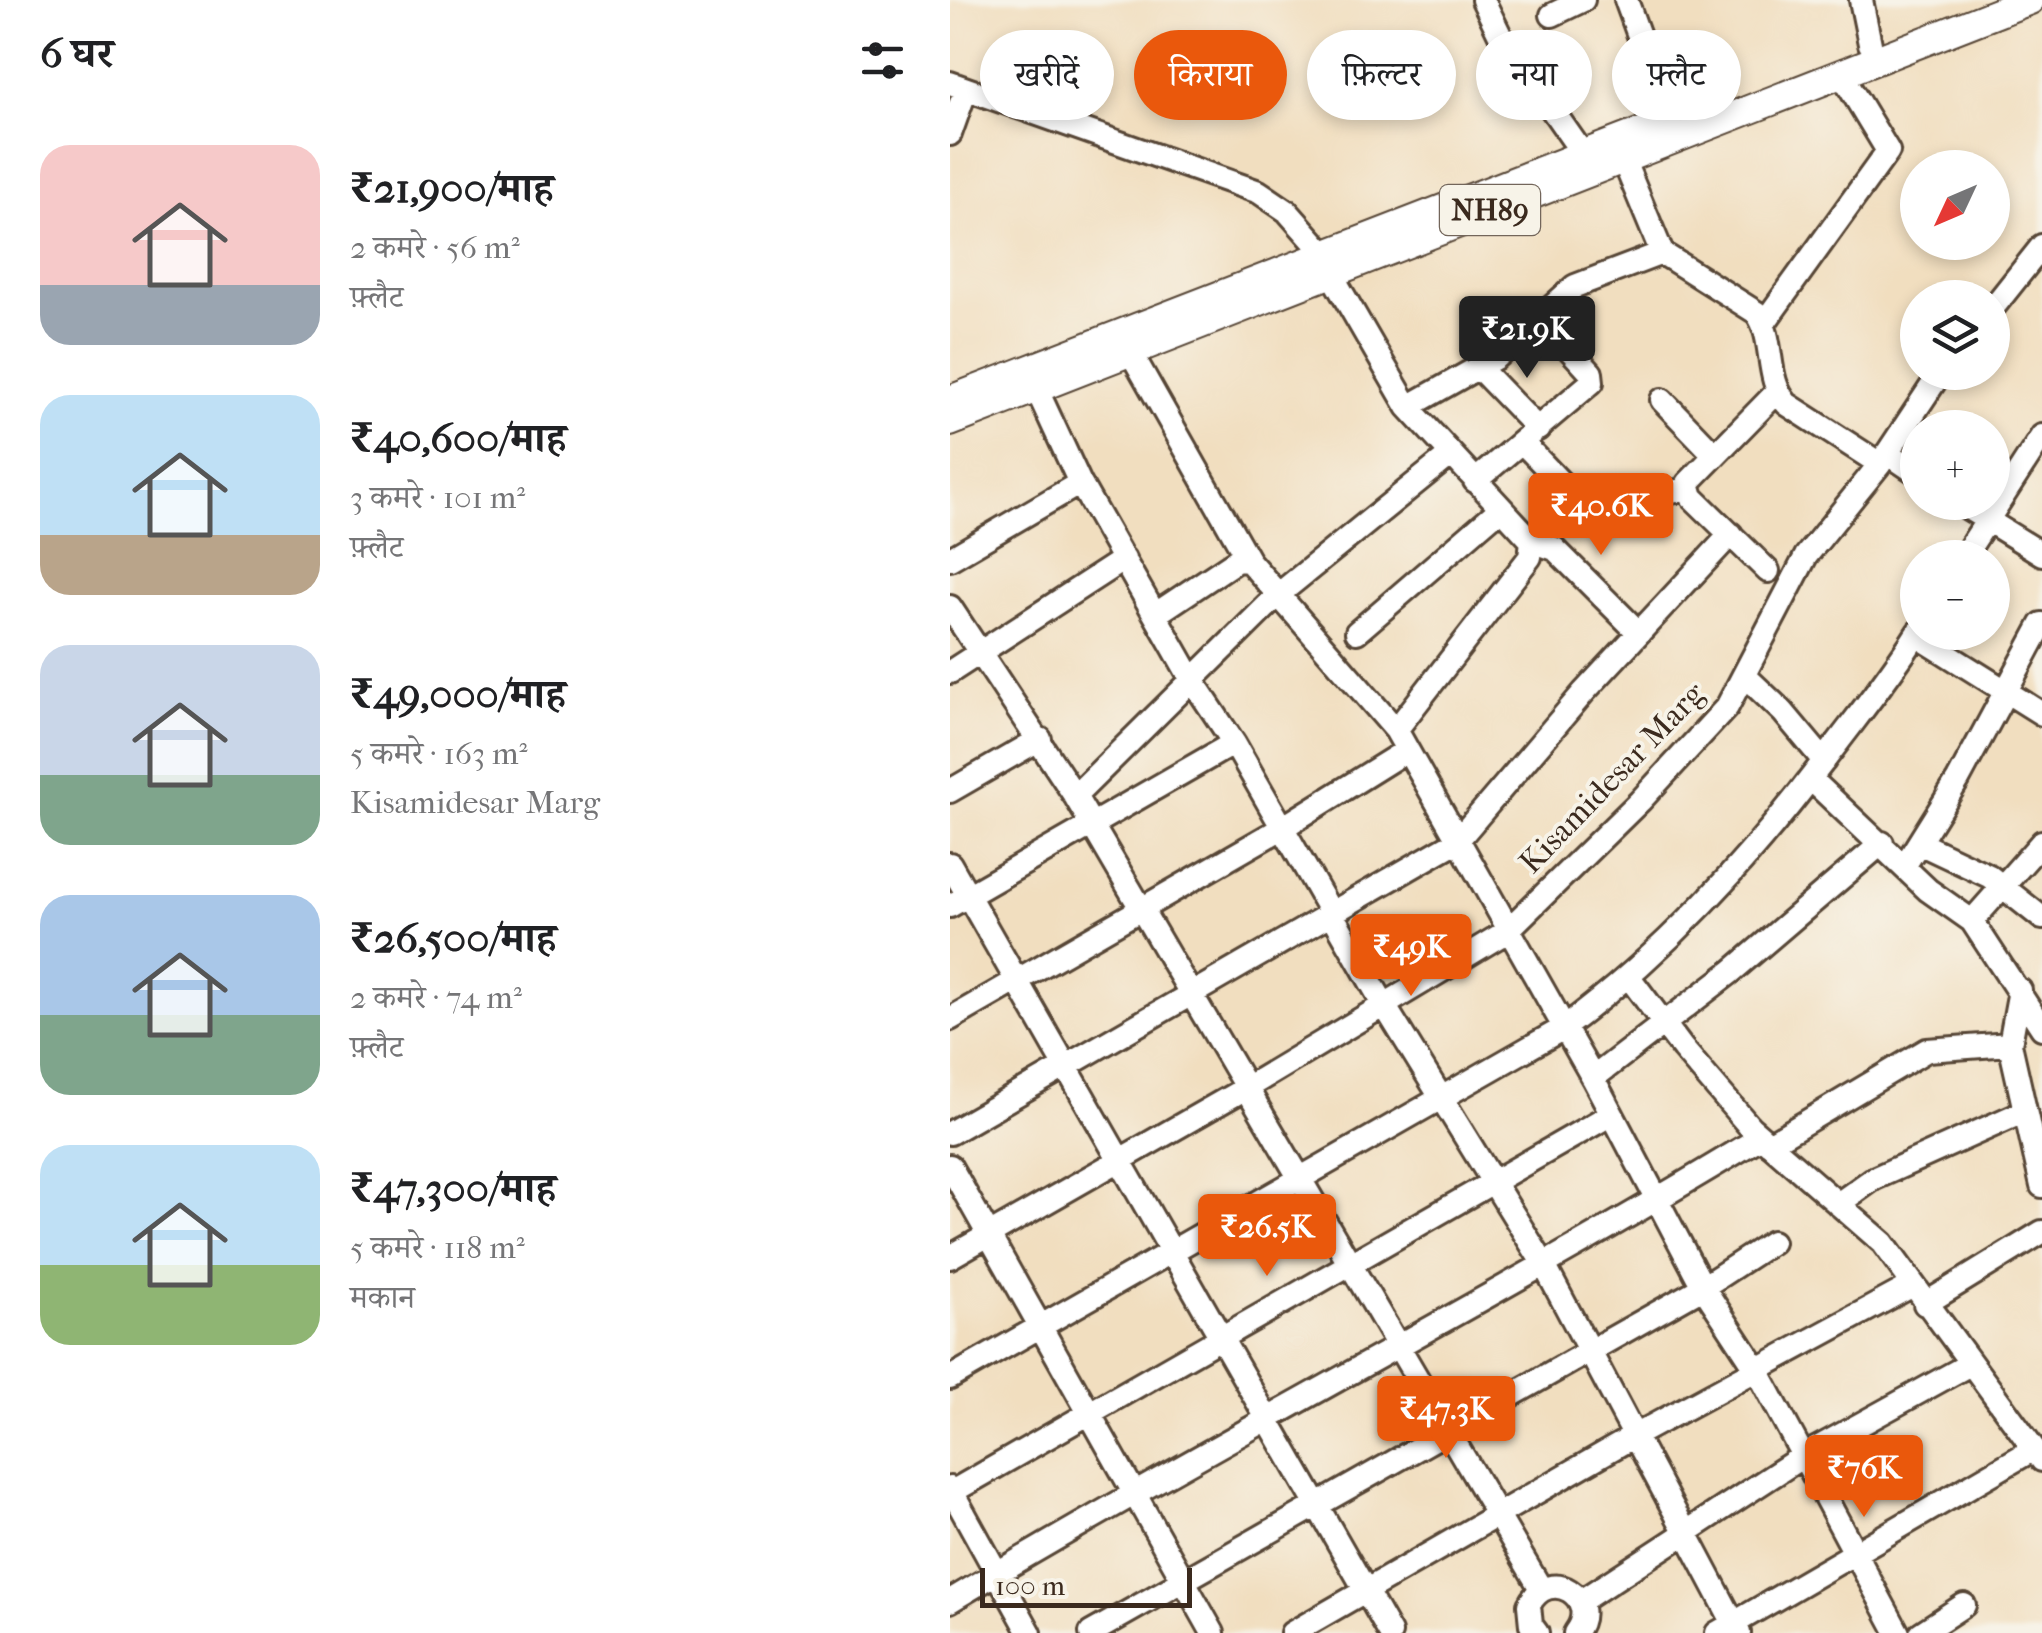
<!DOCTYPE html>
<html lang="hi">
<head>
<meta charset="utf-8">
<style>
	body { margin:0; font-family:"IM FELL French Canon","Noto Serif Devanagari",serif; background:#f2f2f2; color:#202124; height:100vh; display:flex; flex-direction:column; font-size:38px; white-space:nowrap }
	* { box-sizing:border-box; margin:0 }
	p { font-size:32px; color:#757577 }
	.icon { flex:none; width:55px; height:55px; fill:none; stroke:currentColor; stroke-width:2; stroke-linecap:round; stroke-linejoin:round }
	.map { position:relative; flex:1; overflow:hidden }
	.details { display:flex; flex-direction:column; background:#fff; width:950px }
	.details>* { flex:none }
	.top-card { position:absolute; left:30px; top:30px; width:910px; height:90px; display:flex; gap:20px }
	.needle { width:65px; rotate:226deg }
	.tools { position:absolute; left:950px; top:150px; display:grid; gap:20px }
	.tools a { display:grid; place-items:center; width:110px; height:110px; border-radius:50%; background:#fff; box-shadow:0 5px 15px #0003; font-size:50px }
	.scale { position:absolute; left:30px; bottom:25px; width:212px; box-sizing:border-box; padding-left:10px; border:5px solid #3b2a1e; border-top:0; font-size:28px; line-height:35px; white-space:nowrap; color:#3b2a1e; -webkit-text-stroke:8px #f7f3e8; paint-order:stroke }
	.price { position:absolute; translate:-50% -85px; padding:0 22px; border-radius:10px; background:#ea580c; color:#fff; font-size:32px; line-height:65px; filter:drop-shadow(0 2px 5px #0008) }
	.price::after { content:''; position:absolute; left:50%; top:60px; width:30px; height:22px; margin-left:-15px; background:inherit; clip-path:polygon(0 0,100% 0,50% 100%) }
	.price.on { background:#222; color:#fff }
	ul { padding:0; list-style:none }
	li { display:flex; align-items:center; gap:30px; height:250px; padding:0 40px }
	li span { display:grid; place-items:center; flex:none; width:280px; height:200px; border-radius:30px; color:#555 }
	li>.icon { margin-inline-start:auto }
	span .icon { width:120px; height:120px; fill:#fffc; stroke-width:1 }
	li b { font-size:42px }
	h2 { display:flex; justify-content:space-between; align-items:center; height:120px; padding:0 40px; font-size:42px }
	.tag { padding:0 35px; border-radius:45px; background:#fff; box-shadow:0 5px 15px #0003; font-size:35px; line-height:90px }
	.tag.on { background:#ea580c; color:#fff }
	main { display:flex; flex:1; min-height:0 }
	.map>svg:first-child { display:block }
</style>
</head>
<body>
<main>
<section class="details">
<h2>6 घर<svg class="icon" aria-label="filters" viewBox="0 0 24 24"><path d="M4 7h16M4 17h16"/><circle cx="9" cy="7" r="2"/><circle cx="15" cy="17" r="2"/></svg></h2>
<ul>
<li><span style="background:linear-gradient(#f6c9c9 70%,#9aa5b1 0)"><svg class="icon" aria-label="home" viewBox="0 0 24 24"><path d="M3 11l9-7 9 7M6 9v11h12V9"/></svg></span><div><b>₹21,900/माह</b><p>2 कमरे · 56 m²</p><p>फ़्लैट</p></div></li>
<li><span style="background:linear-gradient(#bfe0f5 70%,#b9a48a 0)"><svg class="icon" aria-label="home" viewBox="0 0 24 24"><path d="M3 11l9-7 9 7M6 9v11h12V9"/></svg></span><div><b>₹40,600/माह</b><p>3 कमरे · 101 m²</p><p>फ़्लैट</p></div></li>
<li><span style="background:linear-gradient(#c9d6e8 65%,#7fa58c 0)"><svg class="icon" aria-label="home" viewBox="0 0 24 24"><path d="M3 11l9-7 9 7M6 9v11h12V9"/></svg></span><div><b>₹49,000/माह</b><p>5 कमरे · 163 m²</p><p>Kisamidesar Marg</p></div></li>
<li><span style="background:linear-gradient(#a9c7e8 60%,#7fa58c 0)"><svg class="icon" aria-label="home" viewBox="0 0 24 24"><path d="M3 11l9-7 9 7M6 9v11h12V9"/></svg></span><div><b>₹26,500/माह</b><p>2 कमरे · 74 m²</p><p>फ़्लैट</p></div></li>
<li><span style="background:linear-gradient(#bfe0f5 60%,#8fb573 0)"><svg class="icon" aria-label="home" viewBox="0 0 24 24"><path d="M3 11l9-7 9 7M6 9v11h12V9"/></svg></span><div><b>₹47,300/माह</b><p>5 कमरे · 118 m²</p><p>मकान</p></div></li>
</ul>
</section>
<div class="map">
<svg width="1092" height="1633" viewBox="0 0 1092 1633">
	<rect width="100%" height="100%" fill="#f7f3e8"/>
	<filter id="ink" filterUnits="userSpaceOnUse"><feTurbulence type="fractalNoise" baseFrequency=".01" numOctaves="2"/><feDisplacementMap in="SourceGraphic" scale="20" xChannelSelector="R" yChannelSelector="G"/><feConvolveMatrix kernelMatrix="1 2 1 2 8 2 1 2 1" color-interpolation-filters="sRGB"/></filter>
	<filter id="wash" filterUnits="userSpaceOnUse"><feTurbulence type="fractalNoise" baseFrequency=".0048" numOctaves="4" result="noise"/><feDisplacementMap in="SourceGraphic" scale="40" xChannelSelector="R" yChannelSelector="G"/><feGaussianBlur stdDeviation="2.25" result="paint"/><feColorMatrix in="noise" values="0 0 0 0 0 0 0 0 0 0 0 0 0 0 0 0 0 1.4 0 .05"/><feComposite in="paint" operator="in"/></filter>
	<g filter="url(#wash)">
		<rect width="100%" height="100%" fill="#f1debf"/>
	</g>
	<g filter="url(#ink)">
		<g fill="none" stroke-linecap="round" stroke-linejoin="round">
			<g stroke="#564536" stroke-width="28">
				<path id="minor" d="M533,0L550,35L633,154
					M676,0L720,121
					M911,0L920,44
					M602,15L633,0
					M0,83L309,192L337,211L374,253
					M0,134L16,89
					M673,159L712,253
					M380,272L458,407L582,541L580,557L446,730
					M1042,309L1092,246
					M814,323L938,151L892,75
					M180,351L299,561
					M530,369L588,429
					M86,388L130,483L242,680L284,743L434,1005L593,1263L789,1633
					M712,400L764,454
					M458,407L545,358L625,286L712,253L807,313C826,341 814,378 837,404L930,464
					M572,442L636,509L672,496L739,490
					M937,453L968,474
					M525,481L642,382L641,373L590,317
					M1008,502L1092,554
					M582,541L605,549L688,632
					M1013,558L1092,436
					M0,559L130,483
					M818,571L742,497L738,483L827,392
					M0,607L125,796L591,1589
					M206,614L287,560L299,561L446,730L643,1078L753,1287L806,1368L948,1633
					M407,632L551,508
					M966,635L1092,714
					M0,672L174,559
					M795,676L833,712L874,761
					M861,779L978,890L1022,921L1092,1028
					M0,791L90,739
					M125,796L329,594L499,456
					M969,843L1039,876L1092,918
					M0,864L440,1633
					M955,865L1008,780L1092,624
					M0,906L284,743
					M1022,921L1092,842
					M679,977L733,1049L800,1127L933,1243L1092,1460
					M1070,990L1060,1044L1092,1186
					M0,1019L332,828L457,750
					M643,1078L781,972L932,843
					M0,1133L507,841L634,692L781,534
					M819,1144L977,1050L1060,1044
					M0,1166L263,1633
					M888,1204L923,1179L1075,1111
					M0,1257L296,1088L556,932L690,801L777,707L856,556L930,464L991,372
					M975,1304L1092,1232
					M0,1378L612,1029C714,953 797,863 873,762C905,719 939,678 968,632
					M0,1488L80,1633
					M0,1493L660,1115
					M0,1601C267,1441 545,1299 811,1137
					M631,1601L853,1456L1020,1364
					M141,1633L753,1287L822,1242
					M342,1633L686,1435L963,1285
					M587,1633L581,1625L579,1605C599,1565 652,1598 625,1633
					M767,1633L1084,1449
					M971,1633L1014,1605"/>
			</g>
			<g stroke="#564536" stroke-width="32">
				<path id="major" d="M0,400L712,124
					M0,422L1080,0"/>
			</g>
			<use href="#minor" stroke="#fff" stroke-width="22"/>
			<use href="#major" stroke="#fff" stroke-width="28"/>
		</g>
	</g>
	<g text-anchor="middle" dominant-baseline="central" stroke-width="8" stroke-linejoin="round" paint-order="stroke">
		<rect fill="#f7f3e8" stroke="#73665b" stroke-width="2.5" x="490" y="185" width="100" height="50" rx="8"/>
		<g font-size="30" font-weight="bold" fill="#3b2a1e">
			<text x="540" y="210">NH89</text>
		</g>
		<g font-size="32" fill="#3b2a1e" stroke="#f7f3e8">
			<text transform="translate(662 778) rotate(-46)">Kisamidesar Marg</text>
		</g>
	</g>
</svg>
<div class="tools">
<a><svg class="needle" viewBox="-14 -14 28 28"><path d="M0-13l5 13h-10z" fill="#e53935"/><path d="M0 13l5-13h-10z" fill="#757577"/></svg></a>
<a><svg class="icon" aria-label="layers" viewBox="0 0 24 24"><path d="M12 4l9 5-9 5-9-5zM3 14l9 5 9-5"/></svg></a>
<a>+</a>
<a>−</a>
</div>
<div class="scale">100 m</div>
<b class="price on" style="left:577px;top:381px">₹21.9K</b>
<b class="price" style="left:651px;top:558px">₹40.6K</b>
<b class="price" style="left:461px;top:999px">₹49K</b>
<b class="price" style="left:317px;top:1279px">₹26.5K</b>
<b class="price" style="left:496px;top:1461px">₹47.3K</b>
<b class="price" style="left:914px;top:1520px">₹76K</b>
<div class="top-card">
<a class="tag">खरीदें</a>
<a class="tag on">किराया</a>
<a class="tag">फ़िल्टर</a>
<a class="tag">नया</a>
<a class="tag">फ़्लैट</a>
</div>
</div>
</main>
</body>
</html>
